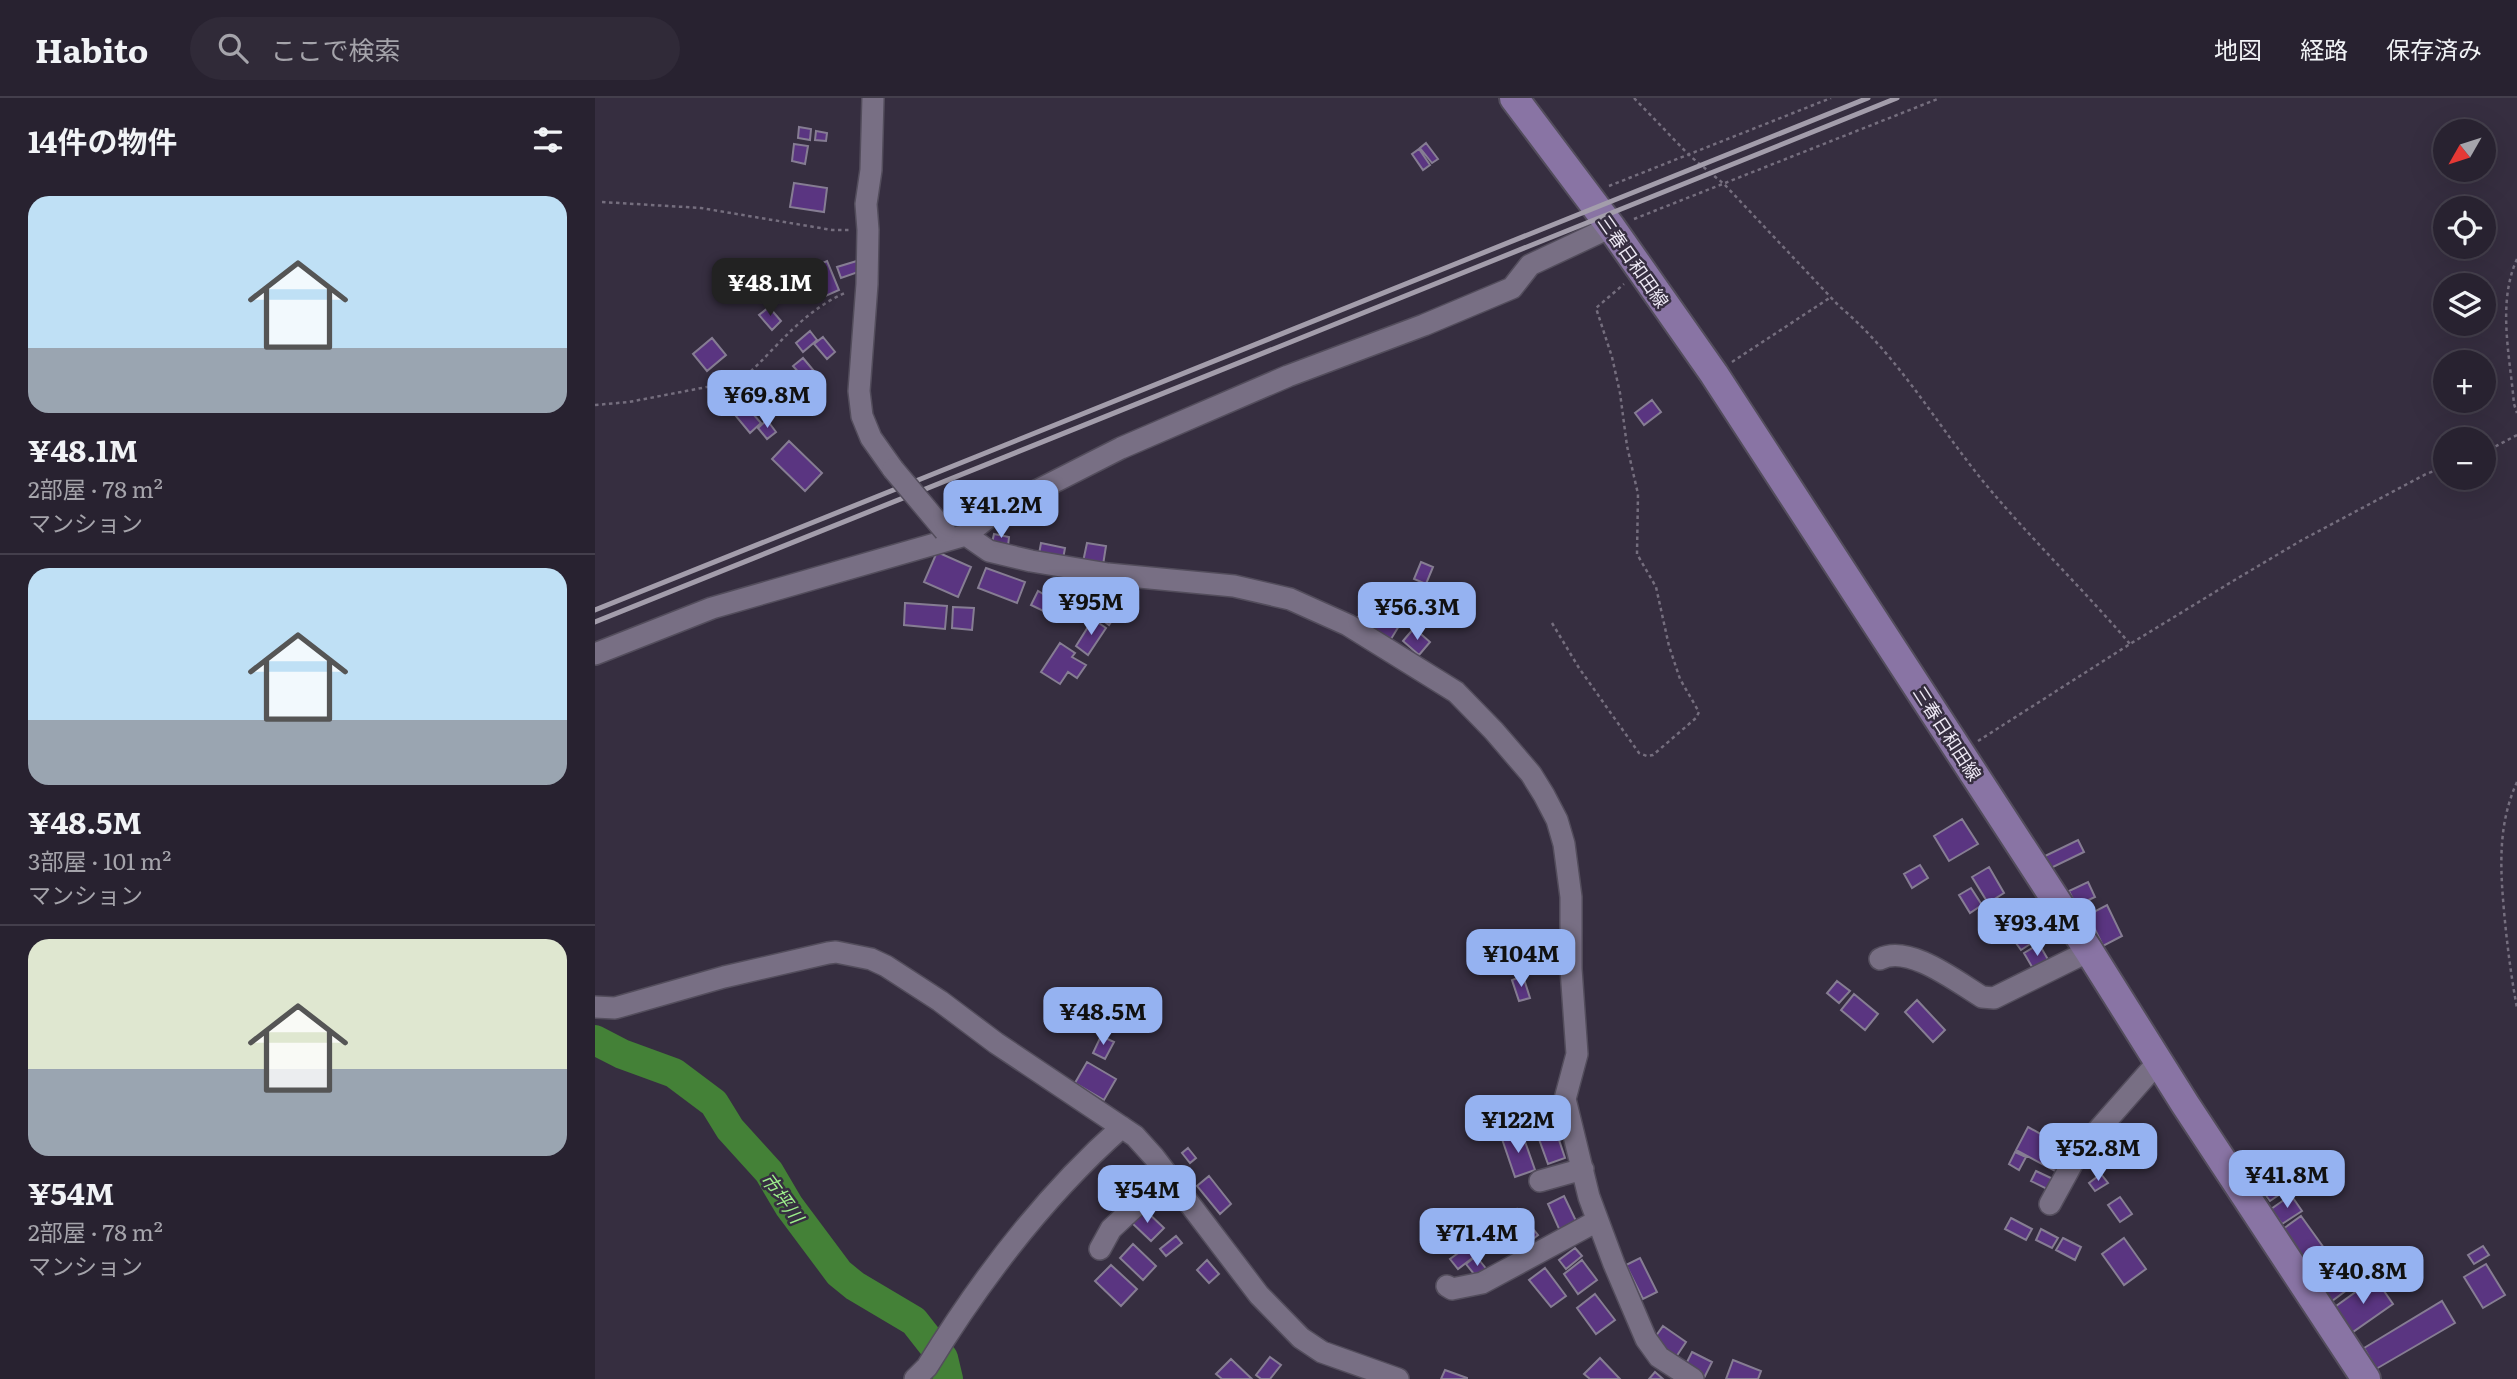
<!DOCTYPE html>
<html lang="ja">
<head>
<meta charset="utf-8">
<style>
	body { margin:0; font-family:Literata,"Noto Sans JP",serif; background:#302a38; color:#f1f3f6; height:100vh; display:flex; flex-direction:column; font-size:26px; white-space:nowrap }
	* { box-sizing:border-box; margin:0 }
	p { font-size:23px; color:#a5a4ab }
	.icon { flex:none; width:38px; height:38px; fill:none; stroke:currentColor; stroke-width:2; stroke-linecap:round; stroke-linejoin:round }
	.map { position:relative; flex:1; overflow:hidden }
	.sheet { display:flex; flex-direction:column; background:#282230; width:595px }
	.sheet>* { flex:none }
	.needle { width:46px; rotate:231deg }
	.tools { position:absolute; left:1838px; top:21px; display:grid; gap:14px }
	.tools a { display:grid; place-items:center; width:63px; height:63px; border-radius:50%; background:#282230; box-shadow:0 7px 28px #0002,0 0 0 2px #443f4c; font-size:35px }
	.price { position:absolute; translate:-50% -60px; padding:0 16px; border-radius:14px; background:#95b2f1; color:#111; font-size:23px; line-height:46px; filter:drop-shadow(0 2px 4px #0008) }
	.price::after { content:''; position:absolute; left:50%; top:42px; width:21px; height:16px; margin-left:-10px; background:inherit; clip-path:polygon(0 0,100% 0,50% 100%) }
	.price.current { background:#222; color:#fff }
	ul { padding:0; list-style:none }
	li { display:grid; align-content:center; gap:14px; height:371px; padding:0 28px }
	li+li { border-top:2px solid #443f4c }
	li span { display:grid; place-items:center; height:217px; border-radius:21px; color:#555 }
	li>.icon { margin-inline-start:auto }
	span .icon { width:126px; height:126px; fill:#fffc; stroke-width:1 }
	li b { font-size:30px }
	h2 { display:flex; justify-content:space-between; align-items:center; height:84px; padding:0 28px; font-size:30px }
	header { display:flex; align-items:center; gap:42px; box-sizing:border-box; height:98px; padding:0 35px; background:#282230; border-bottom:2px solid #443f4c }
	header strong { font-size:33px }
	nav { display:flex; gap:38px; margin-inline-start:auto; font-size:24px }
	.search { width:490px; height:63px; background:#302a38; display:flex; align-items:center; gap:18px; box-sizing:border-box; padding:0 24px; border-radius:38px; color:#a5a4ab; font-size:26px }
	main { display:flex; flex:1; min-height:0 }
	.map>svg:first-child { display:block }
</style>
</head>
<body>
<header>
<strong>Habito</strong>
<div class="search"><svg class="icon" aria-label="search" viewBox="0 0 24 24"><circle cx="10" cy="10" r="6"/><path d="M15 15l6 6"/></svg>ここで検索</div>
<nav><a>地図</a><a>経路</a><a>保存済み</a></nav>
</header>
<main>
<section class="sheet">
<h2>14件の物件<svg class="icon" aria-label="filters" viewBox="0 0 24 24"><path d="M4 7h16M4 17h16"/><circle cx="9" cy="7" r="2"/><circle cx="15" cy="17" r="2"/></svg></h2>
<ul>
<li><span style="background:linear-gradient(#bfe0f5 70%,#9aa5b1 0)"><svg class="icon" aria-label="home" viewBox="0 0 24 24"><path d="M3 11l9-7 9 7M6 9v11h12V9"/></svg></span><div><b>¥48.1M</b><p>2部屋 · 78 m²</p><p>マンション</p></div></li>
<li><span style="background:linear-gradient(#bfe0f5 70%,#9aa5b1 0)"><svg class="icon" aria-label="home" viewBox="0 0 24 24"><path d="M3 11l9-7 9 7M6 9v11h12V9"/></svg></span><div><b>¥48.5M</b><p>3部屋 · 101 m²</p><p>マンション</p></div></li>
<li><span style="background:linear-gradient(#dfe7d0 60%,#9aa5b1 0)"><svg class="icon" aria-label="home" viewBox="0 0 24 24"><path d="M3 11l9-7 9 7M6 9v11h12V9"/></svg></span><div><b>¥54M</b><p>2部屋 · 78 m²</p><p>マンション</p></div></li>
</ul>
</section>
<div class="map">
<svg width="1922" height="1281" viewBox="0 0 1922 1281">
	<rect width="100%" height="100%" fill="#362e40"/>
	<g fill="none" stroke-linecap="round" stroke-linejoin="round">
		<path stroke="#448137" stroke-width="30" d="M0,942L27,956L79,975L119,1005L135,1031L174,1074L194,1108L244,1175L260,1188L319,1223L348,1260L353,1281"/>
	</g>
	<path fill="#5a3581" stroke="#867d93" stroke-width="2" d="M204,29L216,31L215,42L203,40Z
		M221,33L232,35L231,43L220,42Z
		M831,45L843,61L837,65L825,50Z
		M199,46L213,48L210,66L197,63Z
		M824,51L835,67L828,72L817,56Z
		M199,85L232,90L229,114L195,109Z
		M265,162L269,172L246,180L242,169Z
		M232,163L244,192L226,200L214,171Z
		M174,209L186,223L177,232L164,217Z
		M215,233L222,242L208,254L201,245Z
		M228,239L240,254L232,261L219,246Z
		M117,240L131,257L112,273L98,256Z
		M208,260L224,279L215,287L198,268Z
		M1057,302L1066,314L1049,327L1040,315Z
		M151,308L166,325L155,335L140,317Z
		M172,322L181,334L172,341L163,330Z
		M194,343L227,375L210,393L177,361Z
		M399,436L414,439L413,448L397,445Z
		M446,445L470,450L468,461L444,456Z
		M492,445L511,448L508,467L488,464Z
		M342,454L376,469L363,499L329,484Z
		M826,464L838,469L831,486L819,481Z
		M391,470L430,484L422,505L383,490Z
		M523,487L535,495L514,527L502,518Z
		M453,490L477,502L467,522L436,507L443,493L450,497Z
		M772,503L807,523L796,541L762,521Z
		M310,505L352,508L350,531L309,527Z
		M358,509L379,510L377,532L357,530Z
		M498,521L511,530L493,557L481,548Z
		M819,530L835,544L824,557L808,543Z
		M465,545L480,555L477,559L491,567L482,580L473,574L465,586L446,574Z
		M1367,721L1383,746L1354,763L1339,738Z
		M1483,742L1489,754L1456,770L1450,758Z
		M1325,767L1333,780L1317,790L1309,776Z
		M1394,769L1409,795L1393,805L1377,779Z
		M1493,784L1500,799L1481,808L1474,793Z
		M1376,790L1387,807L1375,815L1364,797Z
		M1512,807L1527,838L1508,848L1493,817Z
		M1417,819L1426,834L1416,840L1407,825Z
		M1436,836L1440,843L1426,852L1421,845Z
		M1444,846L1455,865L1440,874L1429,855Z
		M928,878L935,900L924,903L917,882Z
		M1242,883L1255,893L1244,905L1232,895Z
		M1259,896L1283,916L1270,932L1246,912Z
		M1322,902L1350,932L1338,944L1310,914Z
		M506,938L519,944L510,961L498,955Z
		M492,964L521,981L509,1002L480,985Z
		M958,1024L970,1060L953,1066L940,1030Z
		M1433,1029L1453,1040L1450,1047L1469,1057L1460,1073L1421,1052Z
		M927,1035L940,1072L920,1079L907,1041Z
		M593,1050L601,1060L595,1065L587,1055Z
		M1420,1054L1431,1059L1424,1072L1414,1066Z
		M1659,1058L1675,1079L1661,1089L1646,1067Z
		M1441,1073L1458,1081L1452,1091L1436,1083Z
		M1506,1076L1513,1085L1500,1093L1494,1085Z
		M614,1078L636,1106L625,1116L602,1088Z
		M1686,1079L1694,1090L1675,1103L1667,1092Z
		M1696,1097L1707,1113L1687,1126L1676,1111Z
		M969,1098L982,1125L965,1133L953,1106Z
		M1525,1099L1537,1116L1525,1124L1513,1107Z
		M549,1111L569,1130L556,1143L536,1124Z
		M922,1111L943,1137L929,1148L909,1122Z
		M1706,1118L1729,1150L1710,1163L1688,1131Z
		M1416,1120L1437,1131L1431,1142L1410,1131Z
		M1446,1131L1463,1140L1457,1150L1441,1142Z
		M581,1138L587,1145L571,1158L565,1151Z
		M1468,1140L1486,1149L1480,1162L1461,1152Z
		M1529,1140L1551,1171L1529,1187L1507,1156Z
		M538,1146L561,1168L548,1182L525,1160Z
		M873,1148L880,1158L863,1171L855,1161Z
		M1888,1148L1894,1157L1879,1166L1873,1157Z
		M980,1150L987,1158L971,1171L964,1162Z
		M881,1158L893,1173L883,1181L871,1166Z
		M1045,1160L1062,1194L1048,1201L1031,1167Z
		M612,1162L624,1176L614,1185L602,1172Z
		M987,1162L1002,1182L983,1196L969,1176Z
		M1756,1162L1768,1180L1737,1203L1724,1185Z
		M1891,1166L1910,1197L1888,1210L1869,1179Z
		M516,1167L542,1191L526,1208L500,1183Z
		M950,1170L971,1198L956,1209L934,1182Z
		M1780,1180L1798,1206L1755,1236L1737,1211Z
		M1000,1196L1020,1222L1001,1236L982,1210Z
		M1847,1203L1860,1225L1781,1271L1769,1250Z
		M1068,1228L1091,1244L1079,1262L1058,1242Z
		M1097,1254L1117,1264L1109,1280L1089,1270Z
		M675,1259L686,1267L675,1281H666L661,1277Z
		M1005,1260L1025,1281H995L989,1276Z
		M636,1261L657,1281H627L621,1276Z
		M1138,1262L1166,1273L1163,1281H1131Z
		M850,1272L872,1280V1281H846Z
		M1060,1274L1068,1281H1054Z"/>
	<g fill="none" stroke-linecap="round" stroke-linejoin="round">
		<g stroke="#534d5c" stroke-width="24">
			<path id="minor" d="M278,0L276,72L271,106L273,132L272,186L264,293L267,318L276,340L298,371
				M371,437L394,453L436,463L513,476L639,488L695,501L753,527L861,594L899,633L936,676L949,697L962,722L969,746L976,799V871L982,956L970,1001L994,1099L1019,1166L1051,1241L1064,1259L1098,1281
				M0,556L117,510L371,437L400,414L526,350L693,278L829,227L917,190L935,167L1016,129
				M1285,861C1314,846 1362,884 1387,899L1399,900L1494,853
				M0,909L20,910L129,879L233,855L241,854L276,861L291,868L345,903L401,945L540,1038L559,1059L664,1197L706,1240L727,1254L803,1281
				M945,1083L988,1071
				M1455,1106L1483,1055L1563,964
				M505,1151L516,1131L573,1078
				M852,1188L857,1191L887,1185L1002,1123
				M320,1281L332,1269C386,1181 450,1097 527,1029"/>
		</g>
		<g stroke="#534d5c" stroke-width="32">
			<path id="major" d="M919,0L1016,129L1119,276L1494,853L1590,1006L1771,1281"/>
		</g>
		<path stroke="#756e7e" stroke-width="2.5" stroke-dasharray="3.5 3.5" stroke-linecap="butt" d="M1039,0L1095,58L1129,86L1244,208C1304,258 1343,329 1392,388C1437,442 1489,492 1535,546
			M1014,88L1236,0
			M7,104L106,110L237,132H256
			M1039,121L1345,0
			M1922,161C1902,205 1915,258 1919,306L1922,315
			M1137,264L1236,199
			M0,307L34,304L143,283C157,274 167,262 179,250C202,226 222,207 252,194
			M1888,355L1922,337
			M957,525L984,570L1044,655L1052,658L1058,657L1101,620L1104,614L1085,581L1074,548L1061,489L1042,456L1043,396L1032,348L1025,295L1017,259L1001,210L1029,186
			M1383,643L1535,546L1638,483L1707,442L1831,376L1850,369
			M1922,684C1903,726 1905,768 1909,813C1912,846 1916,878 1922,910"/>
		<use href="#minor" stroke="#786f84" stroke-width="21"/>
		<use href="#major" stroke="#8974a4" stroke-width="28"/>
		<path stroke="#a39dab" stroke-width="5" d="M0,512L1273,0
			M0,524L1302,0"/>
		<g stroke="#534d5c" stroke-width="24" stroke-linecap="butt">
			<path id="minor-bridge" d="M298,371L350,433"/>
		</g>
		<use href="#minor-bridge" stroke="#786f84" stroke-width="21"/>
	</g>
	<g text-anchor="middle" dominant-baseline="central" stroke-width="5" stroke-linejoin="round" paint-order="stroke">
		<g font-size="18" fill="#ede8f4" stroke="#362e40">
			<text transform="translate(1039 163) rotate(55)">三春日和田線</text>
			<text transform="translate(1353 635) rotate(57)">三春日和田線</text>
		</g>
		<g font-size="19" font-style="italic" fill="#9def8b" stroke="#362e40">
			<text transform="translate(188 1099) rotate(54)">市坪川</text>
		</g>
	</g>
</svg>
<div class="tools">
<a><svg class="needle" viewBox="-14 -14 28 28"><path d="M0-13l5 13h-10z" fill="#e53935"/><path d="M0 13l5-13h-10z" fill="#a5a4ab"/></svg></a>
<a><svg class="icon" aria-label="locate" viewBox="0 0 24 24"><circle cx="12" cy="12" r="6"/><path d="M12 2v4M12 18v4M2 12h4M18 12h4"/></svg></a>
<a><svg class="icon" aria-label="layers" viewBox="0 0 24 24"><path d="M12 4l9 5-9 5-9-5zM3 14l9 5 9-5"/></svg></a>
<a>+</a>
<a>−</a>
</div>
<b class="price current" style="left:175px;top:220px">¥48.1M</b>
<b class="price" style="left:172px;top:332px">¥69.8M</b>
<b class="price" style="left:406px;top:442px">¥41.2M</b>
<b class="price" style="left:496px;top:539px">¥95M</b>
<b class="price" style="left:822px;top:544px">¥56.3M</b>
<b class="price" style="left:1442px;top:860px">¥93.4M</b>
<b class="price" style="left:926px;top:891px">¥104M</b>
<b class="price" style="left:508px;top:949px">¥48.5M</b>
<b class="price" style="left:923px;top:1057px">¥122M</b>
<b class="price" style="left:1503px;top:1085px">¥52.8M</b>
<b class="price" style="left:1692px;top:1112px">¥41.8M</b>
<b class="price" style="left:552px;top:1127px">¥54M</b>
<b class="price" style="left:882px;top:1170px">¥71.4M</b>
<b class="price" style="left:1768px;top:1208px">¥40.8M</b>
</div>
</main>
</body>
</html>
